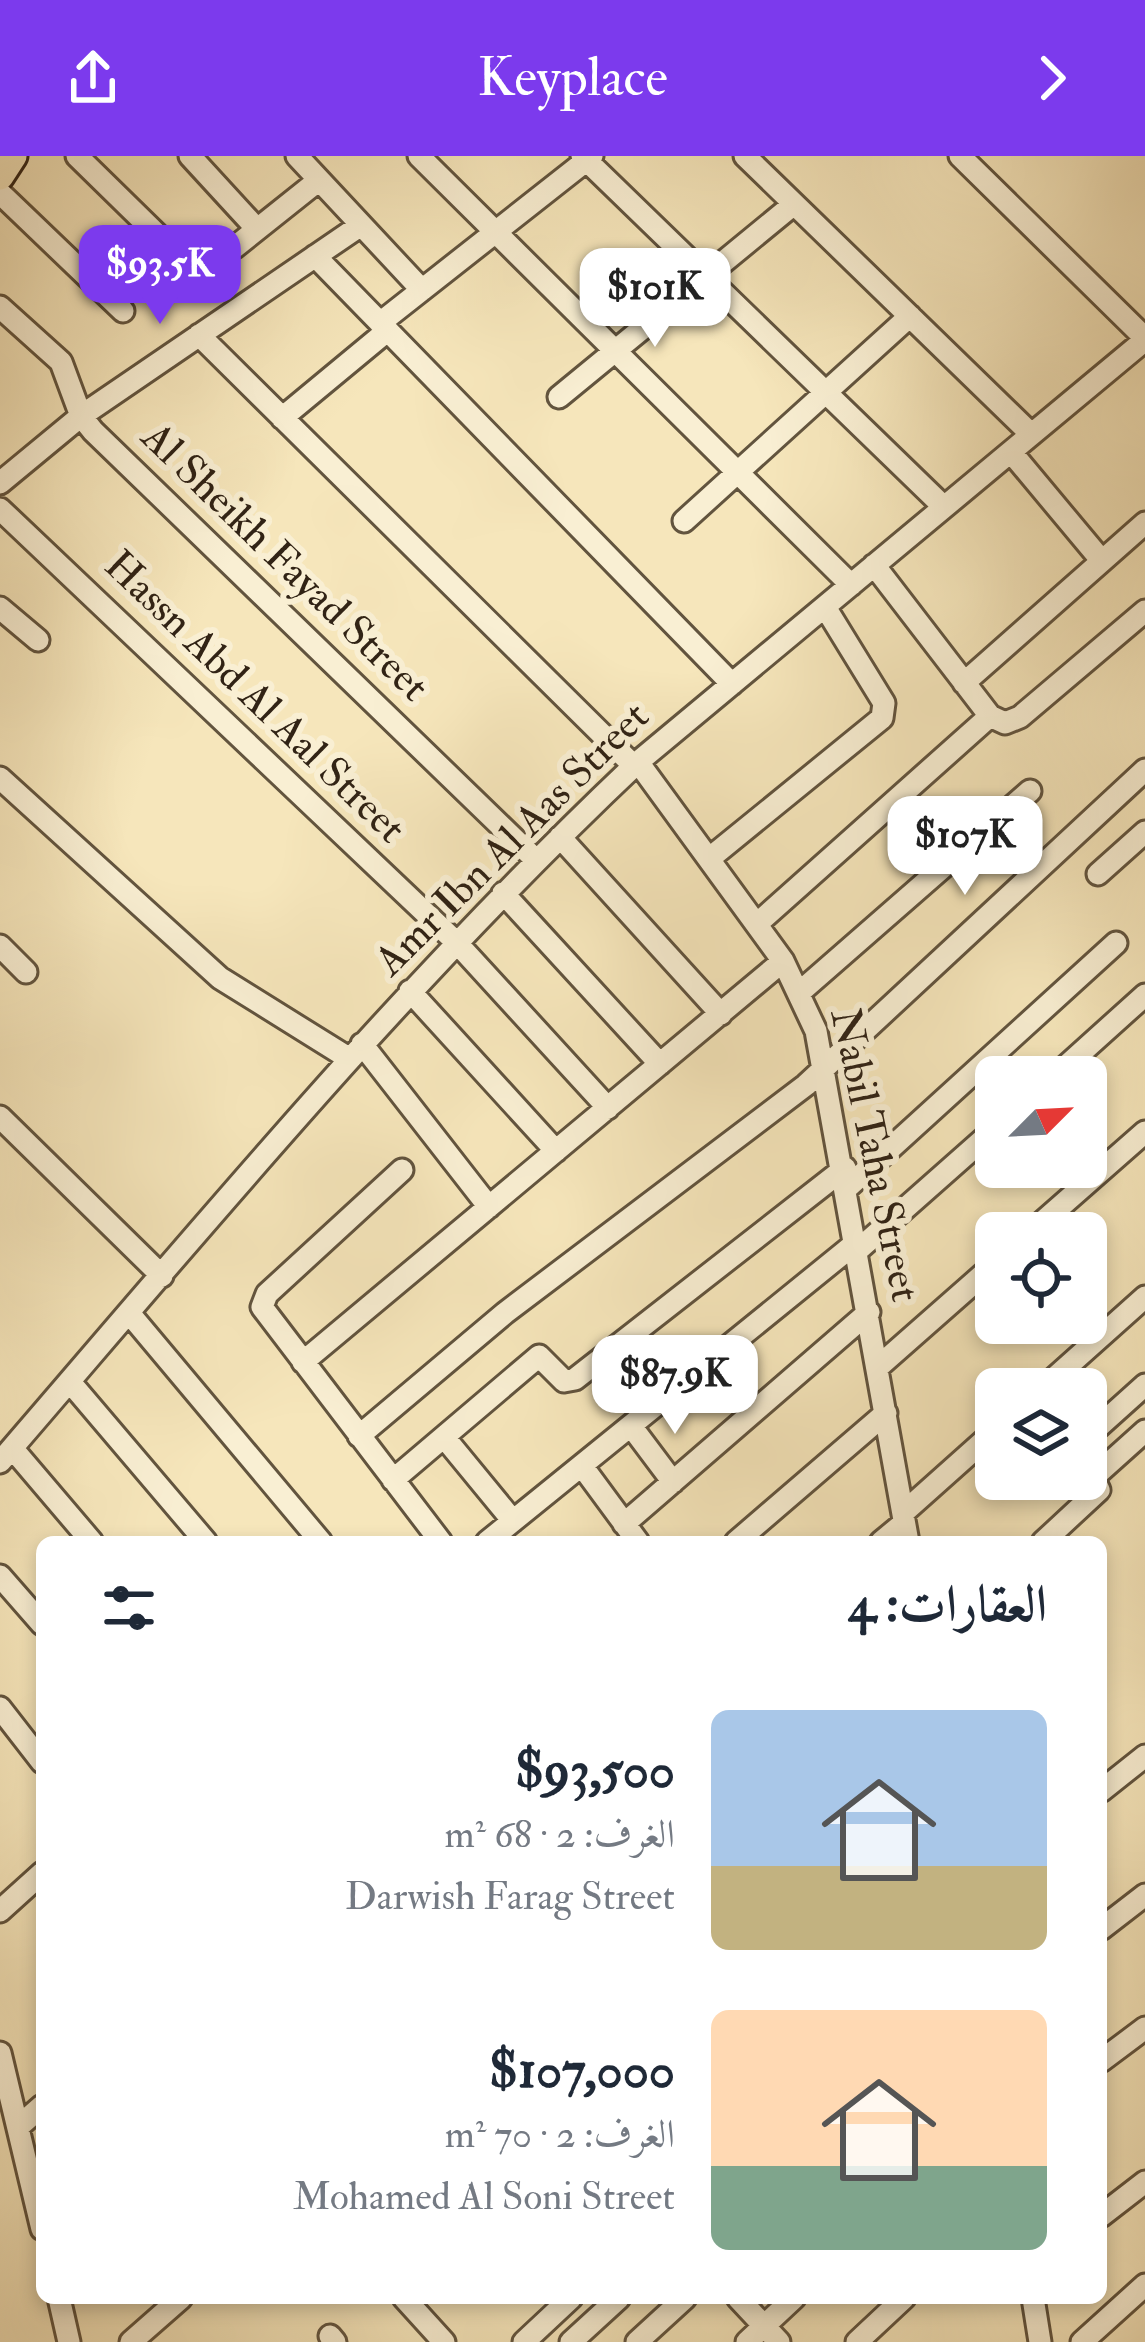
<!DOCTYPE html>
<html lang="ar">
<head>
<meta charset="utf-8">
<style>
	body { margin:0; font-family:"IM FELL Double Pica",Amiri,serif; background:#f2f2f3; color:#1f2937; direction:rtl; height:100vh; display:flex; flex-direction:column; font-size:45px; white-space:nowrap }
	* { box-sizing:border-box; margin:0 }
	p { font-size:39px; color:#747a83 }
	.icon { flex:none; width:66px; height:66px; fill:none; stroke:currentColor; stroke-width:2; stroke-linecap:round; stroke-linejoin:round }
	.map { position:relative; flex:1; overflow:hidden; direction:ltr }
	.details { position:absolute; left:36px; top:1380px; width:1071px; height:768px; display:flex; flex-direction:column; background:#fff; border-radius:18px; box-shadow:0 6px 18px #0003; direction:rtl }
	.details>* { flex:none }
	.needle { width:78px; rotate:66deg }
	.tools { position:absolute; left:975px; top:900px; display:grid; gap:24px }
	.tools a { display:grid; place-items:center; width:132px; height:132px; border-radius:18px; background:#fff; box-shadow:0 6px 18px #0003; font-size:60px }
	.price { position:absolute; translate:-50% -102px; padding:0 27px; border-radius:24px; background:#fff; color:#222; font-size:39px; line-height:78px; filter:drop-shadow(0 3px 6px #0008) }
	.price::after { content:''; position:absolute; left:50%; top:72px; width:36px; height:27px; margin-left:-18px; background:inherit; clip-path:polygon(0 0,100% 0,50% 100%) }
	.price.current { background:#7c3aed; color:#fff }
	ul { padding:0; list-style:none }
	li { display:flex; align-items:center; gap:36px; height:300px; padding:0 60px }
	li span { display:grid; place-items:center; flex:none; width:336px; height:240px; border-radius:18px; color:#555 }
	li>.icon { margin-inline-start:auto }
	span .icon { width:144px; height:144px; fill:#fffc; stroke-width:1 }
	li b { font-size:51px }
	h2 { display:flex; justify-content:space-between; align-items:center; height:144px; padding:0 60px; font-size:51px }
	header { display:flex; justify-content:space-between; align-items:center; height:156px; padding:0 60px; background:#7c3aed; color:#fff; font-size:54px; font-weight:600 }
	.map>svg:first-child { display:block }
</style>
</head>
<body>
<header><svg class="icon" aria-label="forward" viewBox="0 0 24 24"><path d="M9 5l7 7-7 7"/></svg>Keyplace<svg class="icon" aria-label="share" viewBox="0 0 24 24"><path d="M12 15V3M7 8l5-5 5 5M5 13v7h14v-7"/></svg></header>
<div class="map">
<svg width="1145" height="2186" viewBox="0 0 1145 2186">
	<rect width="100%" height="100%" fill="#f6e6bb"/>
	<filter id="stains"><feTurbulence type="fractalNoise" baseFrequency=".00167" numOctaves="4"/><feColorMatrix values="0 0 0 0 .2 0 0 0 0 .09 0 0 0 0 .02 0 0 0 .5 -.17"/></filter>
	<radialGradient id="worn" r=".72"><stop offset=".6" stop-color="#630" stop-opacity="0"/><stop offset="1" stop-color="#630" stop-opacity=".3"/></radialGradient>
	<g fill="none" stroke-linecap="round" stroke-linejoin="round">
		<g stroke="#62543e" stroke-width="27">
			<path id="minor" d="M77,0L173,94L201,107L235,91L319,24
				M190,0L257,73
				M297,0L422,134
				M419,0L851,429
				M582,0L944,351
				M745,0L1031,278
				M960,0L1145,182
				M0,37L123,155
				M315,100L732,528
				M0,151L61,206L81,260L93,275L536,704
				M380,167L592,0
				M199,179L634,610
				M559,241L794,48
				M282,262L387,175
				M1011,296L1102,405
				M0,327L81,260L361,69
				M0,353L456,786L608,952
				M684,365L910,160
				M874,409L990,560
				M0,452L38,484
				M964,527L1145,367
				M990,560L1005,567L1020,561L1145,455
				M638,606L783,805L816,875L908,1386
				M0,622L220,822L350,903
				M560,681L721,858
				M710,702L882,562L884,547L825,451
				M1098,718L1145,676
				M503,737L660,908
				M758,767L990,560
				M0,790L26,816
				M410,835L556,995
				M800,836L1030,635
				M362,888L489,1051
				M1054,921L1145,839
				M0,961L162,1120
				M402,1014L267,1138L262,1151L441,1386
				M848,1031L1116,787
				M1030,1077L1145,976
				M858,1094L996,972
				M129,1157L321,1386
				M303,1206L783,805
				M878,1211L996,1107
				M70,1226L206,1386
				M1042,1233L1145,1141
				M631,1270L673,1326
				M359,1280L505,1157L806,929L1145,614
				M444,1281L513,1365
				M1086,1282L1145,1229
				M12,1292L92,1386
				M0,1306C206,1067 408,823 638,606L1145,184
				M582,1310L638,1386
				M1096,1319L1145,1275
				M393,1324L539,1200L564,1225L575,1223L845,1012
				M903,1357L996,1274
				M624,1368L869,1156
				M487,1386L857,1086
				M736,1386L886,1257
				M881,1386L904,1367
				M1043,1386L1099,1334L1086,1306
				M0,1420L42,1468
				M0,1552L42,1606
				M1101,1635L1145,1600
				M0,1755L42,1717
				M1101,1773L1145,1739
				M0,1897L42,2073
				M1101,1905L1145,1872
				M18,1971L42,1950
				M1101,2060L1145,2026
				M59,2142L69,2186
				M404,2142L444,2186
				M738,2142L779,2186
				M1033,2142L1040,2186
				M330,2180L335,2186
				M131,2186L181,2142
				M524,2186L571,2142
				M571,2186L619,2142
				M637,2186L685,2142
				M747,2186L794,2142
				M857,2186L904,2142
				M1082,2186L1145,2129"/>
		</g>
		<g stroke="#312315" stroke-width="33">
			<path id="major" d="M0,20L13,0"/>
		</g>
		<use href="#minor" stroke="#f9efd3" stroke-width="21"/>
		<use href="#major" stroke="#f6e6bb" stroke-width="27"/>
	</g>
	<g text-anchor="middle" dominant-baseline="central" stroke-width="12" stroke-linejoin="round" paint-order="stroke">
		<g font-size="42" fill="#312315" stroke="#f9efd3">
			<text transform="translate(285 406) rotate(44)">Al Sheikh Fayad Street</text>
			<text transform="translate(255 541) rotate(44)">Hassn Abd Al Aal Street</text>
			<text transform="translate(512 683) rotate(-45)">Amr Ibn Al Aas Street</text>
			<text transform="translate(875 999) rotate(78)">Nabil Taha Street</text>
		</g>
	</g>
	<rect width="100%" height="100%" filter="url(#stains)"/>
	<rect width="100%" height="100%" fill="url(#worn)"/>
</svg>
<div class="tools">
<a><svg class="needle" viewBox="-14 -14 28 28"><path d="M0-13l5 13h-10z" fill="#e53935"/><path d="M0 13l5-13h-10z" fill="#747a83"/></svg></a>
<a><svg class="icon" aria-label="locate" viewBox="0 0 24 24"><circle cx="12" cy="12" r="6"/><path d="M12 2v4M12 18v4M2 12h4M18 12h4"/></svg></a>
<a><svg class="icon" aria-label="layers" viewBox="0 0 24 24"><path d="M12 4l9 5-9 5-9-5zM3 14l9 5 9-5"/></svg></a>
</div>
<b class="price current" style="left:160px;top:171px">$93.5K</b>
<b class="price" style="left:655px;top:194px">$101K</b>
<b class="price" style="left:965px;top:742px">$107K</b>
<b class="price" style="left:675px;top:1281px">$87.9K</b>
<section class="details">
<h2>العقارات: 4<svg class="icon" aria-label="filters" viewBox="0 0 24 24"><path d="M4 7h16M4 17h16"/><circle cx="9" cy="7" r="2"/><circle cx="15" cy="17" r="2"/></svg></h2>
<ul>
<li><span style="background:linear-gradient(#a9c7e8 65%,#c2b280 0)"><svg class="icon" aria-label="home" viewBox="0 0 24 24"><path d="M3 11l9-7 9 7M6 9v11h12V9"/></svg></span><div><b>$93,500</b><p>الغرف: 2 · 68 m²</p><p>Darwish Farag Street</p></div></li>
<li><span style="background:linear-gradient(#ffd9b3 65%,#7fa58c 0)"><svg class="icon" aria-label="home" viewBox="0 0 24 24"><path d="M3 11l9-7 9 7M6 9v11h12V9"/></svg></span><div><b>$107,000</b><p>الغرف: 2 · 70 m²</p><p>Mohamed Al Soni Street</p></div></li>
</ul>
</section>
</div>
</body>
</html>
